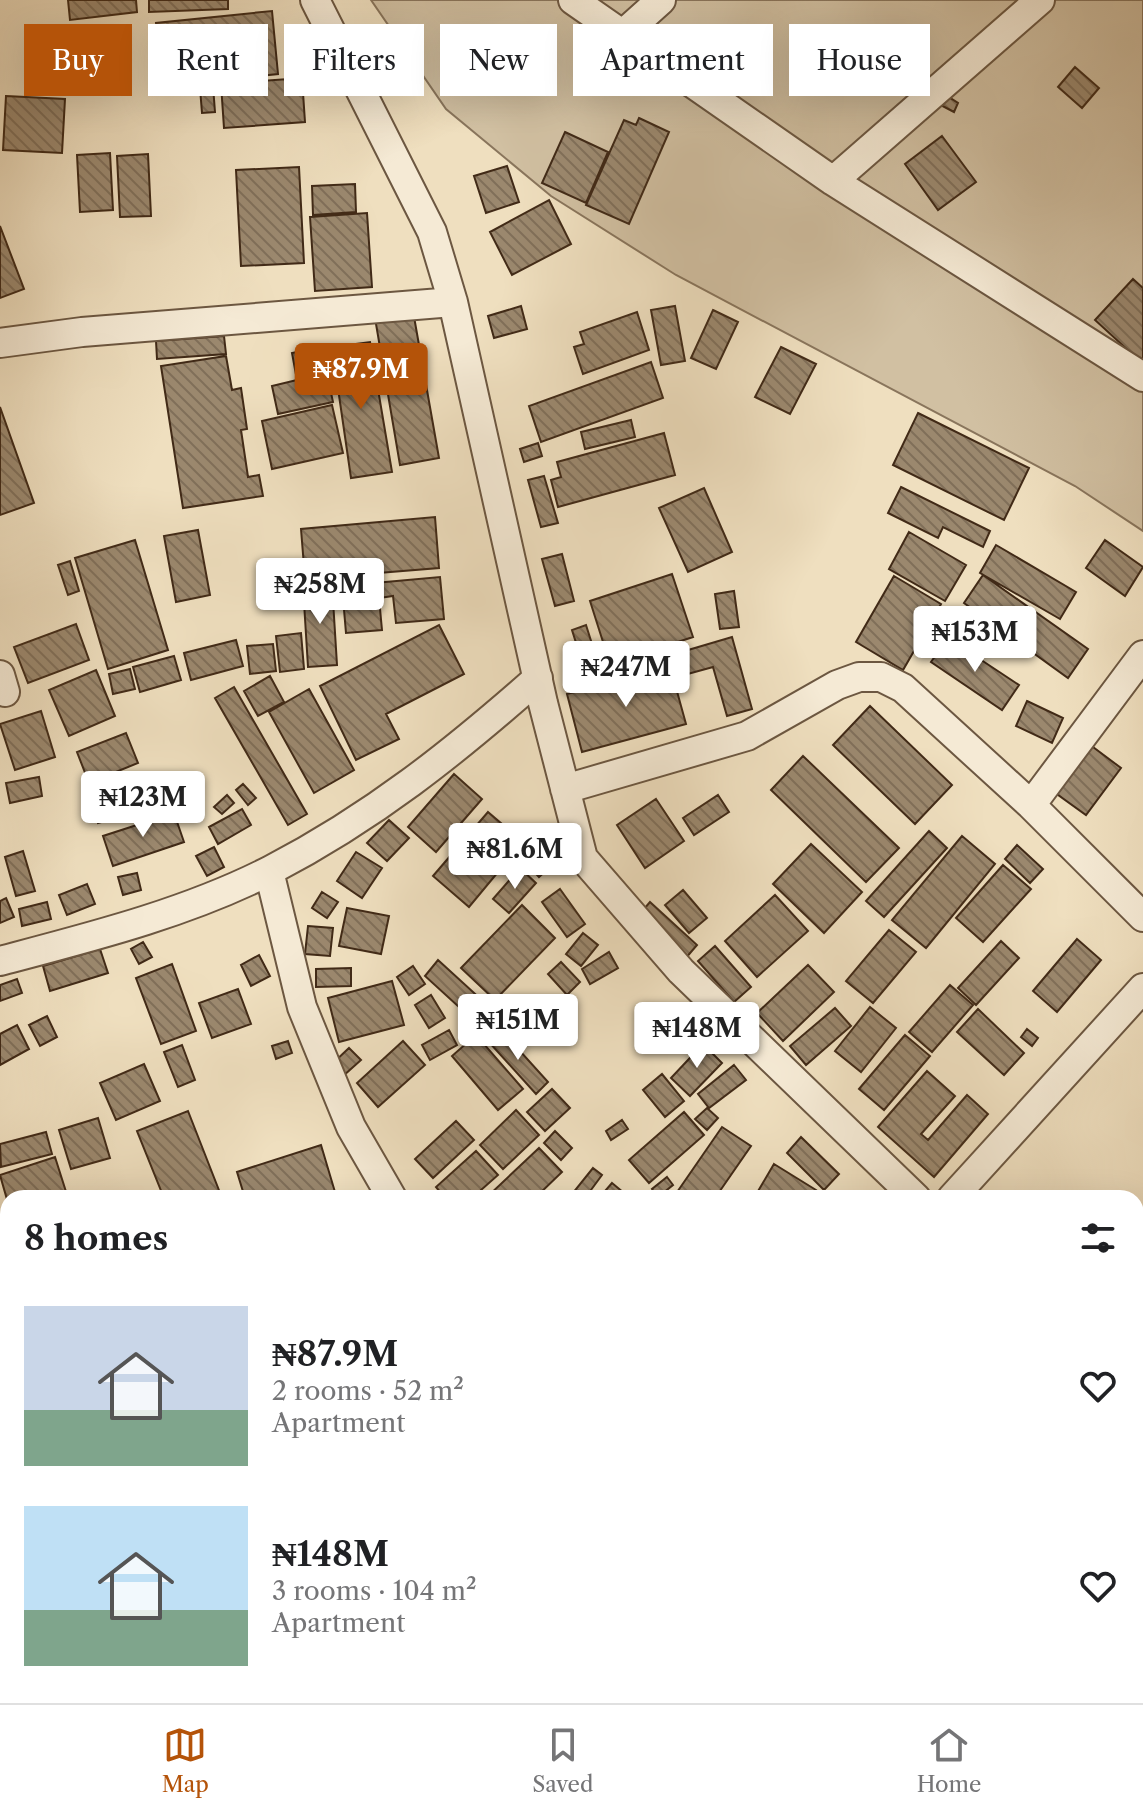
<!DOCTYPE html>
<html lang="en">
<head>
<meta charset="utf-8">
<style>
	body { margin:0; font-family:"Libre Caslon Text",serif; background:#f6f6f6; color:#202124; height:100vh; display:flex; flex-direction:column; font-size:30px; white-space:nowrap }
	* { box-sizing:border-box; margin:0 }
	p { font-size:26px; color:#757577 }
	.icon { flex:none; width:44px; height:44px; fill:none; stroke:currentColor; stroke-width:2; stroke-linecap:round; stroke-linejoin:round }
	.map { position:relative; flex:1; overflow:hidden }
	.sheet { position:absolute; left:0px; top:1190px; width:1144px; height:514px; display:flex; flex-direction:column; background:#fff; border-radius:24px 24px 0 0; box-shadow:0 8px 32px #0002 }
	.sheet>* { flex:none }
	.top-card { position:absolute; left:24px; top:24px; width:1096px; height:72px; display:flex; gap:16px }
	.price { position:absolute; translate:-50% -68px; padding:0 18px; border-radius:8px; background:#fff; color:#222; font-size:26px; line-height:52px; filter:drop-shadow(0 2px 4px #0008) }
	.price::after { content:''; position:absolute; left:50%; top:48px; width:24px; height:18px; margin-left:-12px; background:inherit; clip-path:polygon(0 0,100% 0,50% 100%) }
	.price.active { background:#b45309; color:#fff }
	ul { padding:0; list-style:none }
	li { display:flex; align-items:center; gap:24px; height:200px; padding:0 24px }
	li span { display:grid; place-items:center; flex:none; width:224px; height:160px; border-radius:0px; color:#555 }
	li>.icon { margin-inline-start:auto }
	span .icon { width:96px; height:96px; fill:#fffc; stroke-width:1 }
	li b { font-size:34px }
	h2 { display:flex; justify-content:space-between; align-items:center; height:96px; padding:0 24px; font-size:34px }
	.chip { padding:0 28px; border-radius:0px; background:#fff; box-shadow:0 8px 32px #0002; font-size:28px; line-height:72px }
	.chip.active { background:#b45309; color:#fff }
	.tabs { display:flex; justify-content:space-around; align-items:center; height:112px; border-top:2px solid #e0e0e0; background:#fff; font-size:22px; color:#757577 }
	.tabs a { display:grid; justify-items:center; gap:4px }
	.tabs .active { color:#b45309 }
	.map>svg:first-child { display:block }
</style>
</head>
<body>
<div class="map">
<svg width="1143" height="1703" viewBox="0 0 1143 1703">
	<defs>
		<pattern id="building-back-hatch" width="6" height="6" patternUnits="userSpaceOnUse" patternTransform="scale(2)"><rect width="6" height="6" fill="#9b886e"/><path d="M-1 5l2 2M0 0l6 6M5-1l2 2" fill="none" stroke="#806f59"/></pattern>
	</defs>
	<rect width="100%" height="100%" fill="#efdfbf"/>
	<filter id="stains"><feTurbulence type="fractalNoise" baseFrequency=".0025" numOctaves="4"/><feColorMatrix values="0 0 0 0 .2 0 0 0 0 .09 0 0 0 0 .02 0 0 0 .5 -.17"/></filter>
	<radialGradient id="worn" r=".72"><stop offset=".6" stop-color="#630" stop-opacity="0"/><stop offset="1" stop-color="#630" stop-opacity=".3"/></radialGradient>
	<path fill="#d1c0a2" stroke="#89755c" stroke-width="2" d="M371,0H1143V531L1075,486L676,275L551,196L446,109Z"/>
	<path fill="url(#building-back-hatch)" stroke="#412a17" stroke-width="2" d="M68,0H136L137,12L70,20Z
		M149,0H228V9L149,12Z
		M272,11L278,74L162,86L156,23Z
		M1075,67L1099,88L1082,108L1058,87Z
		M302,78L305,122L224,128L221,84Z
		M213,86L215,112L202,113L200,88Z
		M941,92L958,103L954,112L935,102Z
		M6,96L65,99L62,153L3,150Z
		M639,118L669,132L629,224L586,205L624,120L636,125Z
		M565,132L608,152L586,203L542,183Z
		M942,136L976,182L938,210L905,164Z
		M110,153L113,210L80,212L77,155Z
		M148,154L151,216L120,217L117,156Z
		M507,166L519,202L486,213L474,176Z
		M299,167L304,263L241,266L236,170Z
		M355,184L356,212L313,215L312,186Z
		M549,200L571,244L512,275L490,232Z
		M367,213L372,287L315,291L310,217Z
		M0,226L24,289L0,298Z
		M1133,279L1143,288V364L1095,320Z
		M521,306L527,329L494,338L488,316Z
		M675,306L685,361L661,365L651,310Z
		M713,310L738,322L716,369L691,358Z
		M413,311L439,458L400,465L375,318Z
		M637,312L649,350L583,374L574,347L584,344L580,332Z
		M224,336L226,354L157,359L156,341Z
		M370,342L392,472L351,478L332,347Z
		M321,347L333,402L278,414L272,386L297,380L292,353Z
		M781,347L816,364L790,414L755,397Z
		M226,356L232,390L241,388L247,429L241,430L248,477L259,475L263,496L183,508L161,366Z
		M651,362L663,398L541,442L529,406Z
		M332,405L343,453L272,469L262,421Z
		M0,407L34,503L0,515Z
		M918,413L1029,468L1004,520L893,465Z
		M631,420L635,437L585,449L581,432Z
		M664,433L675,475L558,507L551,480L561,477L557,462Z
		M538,443L542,456L524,462L520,449Z
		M544,476L558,523L541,527L528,480Z
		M901,487L990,531L983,547L943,527L938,538L888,513Z
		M704,488L732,552L688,572L659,508Z
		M435,517L439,568L305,579L301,529Z
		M198,530L210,595L176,602L164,536Z
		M909,532L966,565L945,601L889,569Z
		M135,540L168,650L108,669L75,558Z
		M1105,540L1143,567L1125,596L1086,568Z
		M996,545L1076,592L1060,619L980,573Z
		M562,554L574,601L555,606L542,559Z
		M70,561L79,591L68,595L58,565Z
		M672,574L693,637L610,664L590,601Z
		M983,575L1088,649L1068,678L964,603Z
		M894,576L941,604L903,670L856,642Z
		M440,577L444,619L396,623L393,596L379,598L382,630L346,633L342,586Z
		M332,584L337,665L308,667L303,586Z
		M734,591L739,627L720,629L715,594Z
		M76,624L89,660L28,683L14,647Z
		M439,625L464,674L386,714L399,739L356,760L320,686Z
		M586,625L598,663L584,668L572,630Z
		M301,633L304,669L280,672L276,636Z
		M732,637L752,709L727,716L713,667L684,675L678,653Z
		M948,638L1019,685L1002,710L931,662Z
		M236,640L243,666L191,680L184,653Z
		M273,644L276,671L250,674L247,646Z
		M174,656L181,680L140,692L133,667Z
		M670,666L686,724L582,752L567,694Z
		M130,669L135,689L113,694L109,674Z
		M96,670L115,716L69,736L49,690Z
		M270,676L284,702L258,716L244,691Z
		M234,687L307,814L288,825L215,698Z
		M309,689L354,770L314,793L269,712Z
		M1027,701L1063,718L1052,743L1016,726Z
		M870,706L952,785L915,824L833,745Z
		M41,711L55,757L15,770L0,724Z
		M126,733L138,763L89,783L77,752Z
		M1089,744L1121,768L1086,815L1054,792Z
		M803,756L899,848L866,882L771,790Z
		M157,773L165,804L98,823L90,792Z
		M454,774L482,799L436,852L408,827Z
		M39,777L42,796L10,803L6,783Z
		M243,784L256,798L248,805L236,790Z
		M227,795L234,803L222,814L214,807Z
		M718,795L729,812L694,835L683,818Z
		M656,799L684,841L645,868L617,825Z
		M242,809L251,825L218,844L209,827Z
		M488,812L523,842L469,907L433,876Z
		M174,813L184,842L113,866L103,836Z
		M389,820L409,838L387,861L367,843Z
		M929,831L947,848L884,917L866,901Z
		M962,836L995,864L926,948L892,920Z
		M811,844L862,892L824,933L773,884Z
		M1017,845L1043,869L1030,883L1005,859Z
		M214,847L224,867L207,876L196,856Z
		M23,851L35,891L16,896L5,857Z
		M356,852L382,868L362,898L337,881Z
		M538,854L550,867L539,877L527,864Z
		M1003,865L1031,889L983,942L956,918Z
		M520,868L536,883L509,913L493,899Z
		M137,873L141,890L123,895L118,877Z
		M87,884L95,904L67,915L59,895Z
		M560,889L585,924L567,937L542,902Z
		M683,890L707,918L689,933L665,905Z
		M322,892L338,902L327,918L312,908Z
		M775,895L808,931L757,977L725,941Z
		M6,898L14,917L0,923V901Z
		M47,902L51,919L22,926L19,909Z
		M650,902L697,945L685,959L638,916Z
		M522,905L555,938L495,1000L461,968Z
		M347,908L389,916L381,954L339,946Z
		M308,926L333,928L330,956L305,954Z
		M889,930L916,952L873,1003L846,981Z
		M583,933L598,945L581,966L566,954Z
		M1077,939L1101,960L1057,1012L1033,991Z
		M1001,941L1019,958L976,1005L958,988Z
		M143,942L152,957L139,964L131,949Z
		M715,946L751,987L734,1002L698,961Z
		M100,949L108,973L50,991L43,966Z
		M609,952L618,968L590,984L582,969Z
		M259,955L270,976L251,986L241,965Z
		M438,960L496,1013L482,1028L425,976Z
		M561,962L580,982L567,995L548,974Z
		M172,964L196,1031L161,1044L136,978Z
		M808,965L834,992L783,1041L757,1013Z
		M413,966L425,984L409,995L397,977Z
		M351,968V986L316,987V969Z
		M17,979L22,993L0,1001V985Z
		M392,981L404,1025L339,1042L328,998Z
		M950,985L973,1005L932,1052L909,1032Z
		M238,989L251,1024L212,1038L199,1003Z
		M431,995L445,1018L429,1028L415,1005Z
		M870,1007L896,1028L861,1072L835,1051Z
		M835,1008L851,1026L806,1065L790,1046Z
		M978,1009L1024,1053L1004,1075L957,1032Z
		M47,1016L57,1037L40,1046L29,1025Z
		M17,1025L29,1049L0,1065V1034Z
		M500,1029L548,1082L536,1094L488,1041Z
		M1027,1029L1038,1038L1032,1046L1021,1037Z
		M449,1030L457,1045L430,1060L422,1045Z
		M476,1035L523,1089L498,1110L452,1056Z
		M905,1035L930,1056L884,1110L859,1089Z
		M288,1041L292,1053L276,1059L272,1046Z
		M403,1041L425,1065L378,1107L357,1083Z
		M703,1044L722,1063L690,1096L671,1078Z
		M182,1045L195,1080L178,1087L164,1052Z
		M349,1048L361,1060L343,1076L332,1064Z
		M144,1064L160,1101L116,1120L100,1083Z
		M734,1065L746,1080L709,1108L698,1094Z
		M927,1071L955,1096L921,1134L928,1140L967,1095L988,1114L934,1177L878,1127Z
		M662,1074L684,1101L665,1117L643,1090Z
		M552,1089L570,1108L545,1131L527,1112Z
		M707,1108L718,1118L707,1130L695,1119Z
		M516,1110L539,1135L503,1169L480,1145Z
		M188,1111L222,1198H164L137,1131Z
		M684,1112L704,1135L649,1183L629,1160Z
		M98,1118L110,1158L71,1169L59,1130Z
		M622,1120L628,1129L611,1140L606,1131Z
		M456,1121L474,1140L433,1178L415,1159Z
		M722,1127L751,1146L715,1198H673Z
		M555,1131L572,1148L561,1160L544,1143Z
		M46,1132L52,1154L1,1167L0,1144Z
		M801,1137L839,1174L824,1190L787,1153Z
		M321,1145L335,1192L317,1198H245L237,1172Z
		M539,1148L562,1172L535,1198H486Z
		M476,1151L498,1175L472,1198H445L436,1187Z
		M55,1157L68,1198H8V1203L0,1175Z
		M774,1164L816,1190L811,1198H754Z
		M593,1168L602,1175L585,1198H577L572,1194Z
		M667,1177L673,1185L658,1197L652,1189Z
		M612,1183L630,1198H599Z
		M1143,1249V1293L1136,1289V1259Z
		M8,1306V1353L0,1330V1309Z
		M1143,1500V1539L1136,1533V1508Z
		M1139,1547L1143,1550V1582L1136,1576Z
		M1136,1645L1143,1651V1688L1136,1696Z
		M8,1676V1696H11L0,1703V1682Z
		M248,1696H288L295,1703H256Z
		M316,1696H406L412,1701L323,1703Z
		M851,1696H923L917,1703H859Z
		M1106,1696H1136L1130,1703H1114Z"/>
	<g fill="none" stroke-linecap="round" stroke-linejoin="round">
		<g stroke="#6c5741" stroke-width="32">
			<path id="street" d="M315,0L432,232L453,302L543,703L583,858L681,971L916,1198
				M573,0L833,181L1143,377
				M621,36L661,0
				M833,181L1040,0
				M0,343L82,332L453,302
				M0,675L5,692
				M565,789L747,736L837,685L859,677H881L903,688L1031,805L1143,917
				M1031,805L1143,655
				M269,871L302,1007L351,1127L392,1198
				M0,961C91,937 187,913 271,870C373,817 453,753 538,678
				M952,1198L1143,988
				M0,1399L8,1421
				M1136,1403L1143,1408
				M1136,1487L1143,1479
				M0,1625L8,1619
				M116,1696L119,1703
				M201,1703L205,1696
				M693,1703L698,1696
				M951,1703L957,1696"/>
		</g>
		<use href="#street" stroke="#f5ead5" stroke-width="28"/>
	</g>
	<rect width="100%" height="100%" filter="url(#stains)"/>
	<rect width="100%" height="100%" fill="url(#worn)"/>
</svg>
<b class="price active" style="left:361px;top:411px">₦87.9M</b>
<b class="price" style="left:320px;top:626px">₦258M</b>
<b class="price" style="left:975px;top:674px">₦153M</b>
<b class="price" style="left:626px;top:709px">₦247M</b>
<b class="price" style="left:143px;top:839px">₦123M</b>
<b class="price" style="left:515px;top:891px">₦81.6M</b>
<b class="price" style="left:518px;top:1062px">₦151M</b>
<b class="price" style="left:697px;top:1070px">₦148M</b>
<div class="top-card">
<a class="chip active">Buy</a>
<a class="chip">Rent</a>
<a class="chip">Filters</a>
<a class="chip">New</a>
<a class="chip">Apartment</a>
<a class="chip">House</a>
</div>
<section class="sheet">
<h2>8 homes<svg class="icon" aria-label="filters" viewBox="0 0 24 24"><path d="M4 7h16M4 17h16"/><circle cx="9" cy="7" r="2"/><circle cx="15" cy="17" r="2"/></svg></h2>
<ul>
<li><span style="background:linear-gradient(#c9d6e8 65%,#7fa58c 0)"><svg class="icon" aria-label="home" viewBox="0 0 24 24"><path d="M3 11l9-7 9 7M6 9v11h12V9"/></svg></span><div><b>₦87.9M</b><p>2 rooms · 52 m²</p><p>Apartment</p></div><svg class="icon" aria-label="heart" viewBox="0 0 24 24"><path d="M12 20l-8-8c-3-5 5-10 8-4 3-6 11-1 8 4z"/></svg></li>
<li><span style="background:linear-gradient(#bfe0f5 65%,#7fa58c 0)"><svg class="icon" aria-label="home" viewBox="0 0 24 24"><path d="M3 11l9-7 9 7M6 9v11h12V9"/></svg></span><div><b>₦148M</b><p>3 rooms · 104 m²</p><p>Apartment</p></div><svg class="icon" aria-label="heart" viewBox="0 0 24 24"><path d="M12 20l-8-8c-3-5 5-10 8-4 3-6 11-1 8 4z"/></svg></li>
</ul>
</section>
</div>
<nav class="tabs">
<a class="active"><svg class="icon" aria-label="map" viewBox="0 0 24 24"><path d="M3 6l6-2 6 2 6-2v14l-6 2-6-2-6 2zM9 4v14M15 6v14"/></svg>Map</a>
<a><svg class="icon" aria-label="saved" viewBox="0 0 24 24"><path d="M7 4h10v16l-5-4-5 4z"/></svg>Saved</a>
<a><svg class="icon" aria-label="home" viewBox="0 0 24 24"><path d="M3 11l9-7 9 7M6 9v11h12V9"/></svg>Home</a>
</nav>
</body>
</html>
